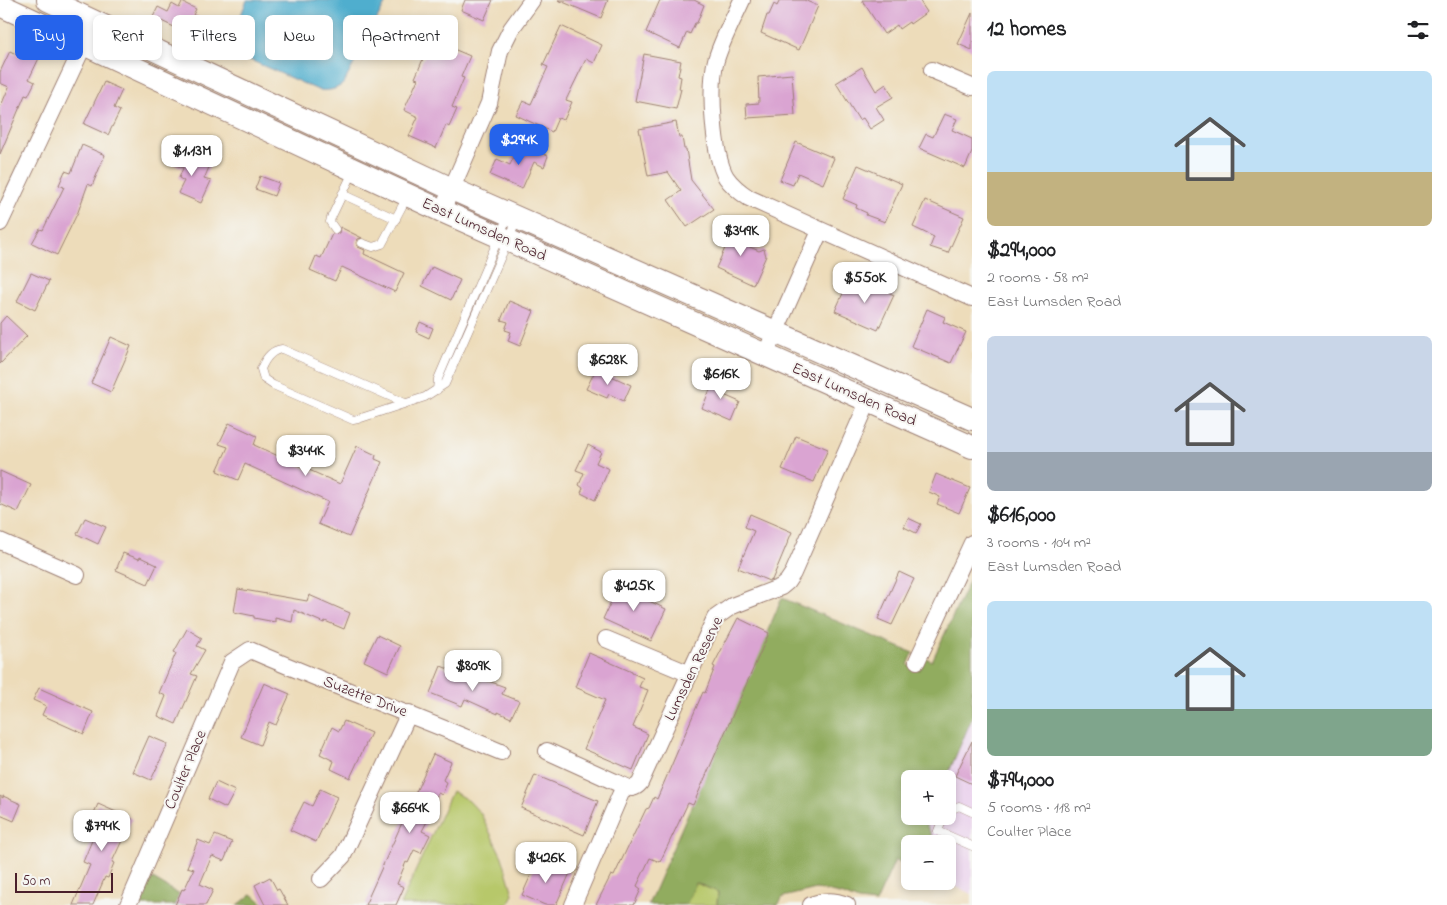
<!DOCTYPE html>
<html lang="en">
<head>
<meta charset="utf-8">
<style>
	body { margin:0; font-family:"Indie Flower",sans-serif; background:#f6f6f6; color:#202124; height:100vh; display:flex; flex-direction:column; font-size:19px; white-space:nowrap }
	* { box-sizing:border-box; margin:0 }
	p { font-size:16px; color:#757577 }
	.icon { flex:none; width:28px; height:28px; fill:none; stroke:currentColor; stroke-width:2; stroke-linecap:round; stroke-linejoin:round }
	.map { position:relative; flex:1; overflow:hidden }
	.panel { display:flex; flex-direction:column; background:#fff; width:475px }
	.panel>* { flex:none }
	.top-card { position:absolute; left:15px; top:15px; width:475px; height:45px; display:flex; gap:10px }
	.fabs { position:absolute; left:901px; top:770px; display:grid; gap:10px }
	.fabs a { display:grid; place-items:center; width:55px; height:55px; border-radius:8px; background:#fff; box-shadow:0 2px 8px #0003; font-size:25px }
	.scale { position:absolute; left:15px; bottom:12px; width:98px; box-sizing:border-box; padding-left:5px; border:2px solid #4a1f2b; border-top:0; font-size:14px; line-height:18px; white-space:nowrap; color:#4a1f2b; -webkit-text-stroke:4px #f6f6f2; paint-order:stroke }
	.price { position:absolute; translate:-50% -42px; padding:0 11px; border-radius:10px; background:#fff; color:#222; font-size:16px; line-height:32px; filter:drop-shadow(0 1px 2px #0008) }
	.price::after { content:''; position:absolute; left:50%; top:30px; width:15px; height:11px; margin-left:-8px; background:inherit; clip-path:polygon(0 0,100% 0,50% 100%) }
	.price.active { background:#2563eb; color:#fff }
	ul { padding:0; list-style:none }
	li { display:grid; align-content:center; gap:10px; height:265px; padding:0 15px }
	li span { display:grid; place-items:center; height:155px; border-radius:8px; color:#555 }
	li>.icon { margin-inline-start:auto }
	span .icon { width:90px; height:90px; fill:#fffc; stroke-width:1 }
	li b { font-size:21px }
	h2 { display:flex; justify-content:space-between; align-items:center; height:60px; padding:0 15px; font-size:21px }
	.chip { padding:0 18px; border-radius:8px; background:#fff; box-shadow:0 2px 8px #0003; font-size:18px; line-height:45px }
	.chip.active { background:#2563eb; color:#fff }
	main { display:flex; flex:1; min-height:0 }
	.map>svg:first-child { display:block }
</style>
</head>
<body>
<main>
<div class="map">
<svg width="972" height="905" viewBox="0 0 972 905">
	<rect width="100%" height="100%" fill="#f6f6f2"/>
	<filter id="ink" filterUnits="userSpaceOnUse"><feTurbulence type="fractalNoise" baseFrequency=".02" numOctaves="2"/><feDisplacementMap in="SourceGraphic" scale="10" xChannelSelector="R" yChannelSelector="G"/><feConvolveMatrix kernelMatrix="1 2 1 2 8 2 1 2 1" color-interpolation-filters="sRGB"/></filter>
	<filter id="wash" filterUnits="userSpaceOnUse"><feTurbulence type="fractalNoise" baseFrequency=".0096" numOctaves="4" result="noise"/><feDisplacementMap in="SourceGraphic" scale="20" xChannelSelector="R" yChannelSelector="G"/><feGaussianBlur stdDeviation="1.12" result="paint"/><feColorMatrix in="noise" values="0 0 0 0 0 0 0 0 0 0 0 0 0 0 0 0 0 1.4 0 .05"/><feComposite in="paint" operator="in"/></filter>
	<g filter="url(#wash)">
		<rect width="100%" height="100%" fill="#eddcba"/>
		<path fill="#ead1ed" d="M972,718V894L943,881H948V844H936L926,823L929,816H948V779H946Z"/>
		<path fill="#b7c86b" stroke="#80744b" d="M452,791L469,801L481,814L502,857L513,894L508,905H400Z
			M696,883L718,892L717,905H686Z"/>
		<path fill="#91ac5f" stroke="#6e6645" d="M972,575V718L946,779H910V816H929L926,824L936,844H910V866L895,860L876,903L858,901L844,895L816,889L783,897L778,905H717L718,892L696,883L686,905H648L782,598L913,653L908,665L920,670L926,658L932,661Z
			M153,879L197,905H135L146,880Z
			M252,894L265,905H238Z"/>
		<path fill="#4faece" stroke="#4c667c" d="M247,0H387L344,83C336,90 329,91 318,90L241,56L232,37Z"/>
		<g id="blocks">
			<path fill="#daa4d2" d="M465,0H493L484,20L461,10Z
				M558,0H608L601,18Z
				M660,0H694L704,5L697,23H695L690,34L687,32L680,48L646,32Z
				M780,0H804L818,6L799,50L761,33L767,15H769L774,4L777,6Z
				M862,0H919L927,12L910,24L909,22L899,29L897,25L884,34Z
				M182,2L196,9L193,15L201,18L193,36L153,17L158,7L168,12L172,4L179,8Z
				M972,13V50L958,44Z
				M561,26L602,45L594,63L586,59L566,100L572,102L564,120L558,118L552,132L516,115L523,101L531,104L548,67L543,65Z
				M437,42L470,56L461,77L464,78L452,107L457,109L449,127L446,125L436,148L409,136L418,117L404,110L418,79L415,78L426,52L431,55Z
				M20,45L41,54L29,79L35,82L28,96L25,95L0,154V108L9,87L0,83V72L10,51L16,54Z
				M644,54L681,61L678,76L681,77L679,89H681L676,109L635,101Z
				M862,67L876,91L886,84L893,97L876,107L884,120L870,129L863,118L859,120L836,83Z
				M792,74L795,115L747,118L746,104L759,103L758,77Z
				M104,82L122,90L114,108L120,111L108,135L84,124Z
				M944,114L957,119L952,130L972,139V152L965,168L919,148L926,134L933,137Z
				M676,122L679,137H682L684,149H686L691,180L714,209L687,227L668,200L681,191L668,172L648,176L639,129Z
				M796,142L834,158L823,184L798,173L793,185L780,180Z
				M520,143L548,156L544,167L534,162L522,189L490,175L497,159L510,165Z
				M82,145L105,155L92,186L88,184L78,212L57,255L32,243L40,229L43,230L64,187L59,185L65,171L71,173Z
				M176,151L210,165L204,179L211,181L201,203L178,193L184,181L179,178L183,168L171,163Z
				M858,165L902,184L885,222L866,215L867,213L856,208L857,205L843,199Z
				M260,176L279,183L274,196L255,189Z
				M925,200L964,217L948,253L930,247L934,237L913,227Z
				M736,224L749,230L743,244L759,251L764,249L766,256L753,285L716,268Z
				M340,227L362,238L358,239L356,243L358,247L365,250L364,254L404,273L395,292L342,267L335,281L310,270L316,256L321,258L332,234L339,233Z
				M432,267L460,280L451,300L422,286Z
				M31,273L49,281L35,310L17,301Z
				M849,280L862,285L863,282L875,288L876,286L894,295L878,330L835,311Z
				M509,301L534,311L520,346L508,341L511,332L505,330L508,322L501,320Z
				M927,309L945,317L943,322L966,332L951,363L911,346Z
				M6,316L27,336L0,364V323Z
				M420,322L433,328L429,338L416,332Z
				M111,337L131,346L111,392L91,383Z
				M596,369L631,385L624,401L609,394L607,398L586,389Z
				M716,376L729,382L724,395L740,402L732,421L702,408Z
				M229,423L257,436L254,445L340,484L357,446L376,455L375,459L382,462L349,537L318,524L328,502L245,464L238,480L217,471L228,447L219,444Z
				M796,436L828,449L814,482L782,469Z
				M588,445L601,452L596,463L609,469L595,500L581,493L583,488L579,485L584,473L576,470Z
				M0,471L31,485L18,512L0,504Z
				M936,474L970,488L959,513L937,504L940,497L929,492Z
				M750,514L792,532L772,580L769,581L738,568L754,531L745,527Z
				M85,518L106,527L98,544L77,534Z
				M908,518L921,524L916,533L904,527Z
				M123,553L139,559L140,557L157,565L148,584L116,570Z
				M899,572L914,579L892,625L878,619Z
				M622,578L634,584L630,592L666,609L651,641L603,619Z
				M238,589L307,601L309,595L350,613L344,629L325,621L324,623L294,610L292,622L275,618V622L254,618V616L234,612Z
				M738,618L769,633L693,805L688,803L660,862L650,858L637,886L641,889L634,905H596L611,875L614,876L646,809L649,808L654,797L657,799L703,692L705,693L715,667L713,666Z
				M187,629L202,638L197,646L205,650L191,674L197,676L176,724L158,716L166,696L159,693L176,653L174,652Z
				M377,635L400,646L388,672L364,661Z
				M589,653L632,672V673L643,678L639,687L648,690L633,727L648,734L633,770L584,749L605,700L575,687Z
				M441,666L481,682L483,679L505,687L502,694L519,701L511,718L498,712V714L465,699L462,706L430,693Z
				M264,683L290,694L276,725L269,722L260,745L241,737Z
				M39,688L93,712L84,734L42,715L46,706L33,700Z
				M344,721L371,733L350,778L331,769L334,761L320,754L332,727L339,731Z
				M149,736L168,744L151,780L133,772Z
				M972,741V784L955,776Z
				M433,754L451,762L443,780L447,783L442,795L438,793L428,815L430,816L422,831L430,835L421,853L414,850L408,863L406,862L397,884L404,887L396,905H365Z
				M535,775L598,801L584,835L521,808Z
				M216,782L235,791L226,808L208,799Z
				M320,789L337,797L316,842L290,830L304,802L312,806Z
				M0,796L3,798V796L21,804L14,821L0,815Z
				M98,804L132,819L112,862L114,863L108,878L105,877L93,905H73L90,865L83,862L98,826L90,822Z
				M215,835L232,842L224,861L212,856L200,884L213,890L206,905H175L182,889L184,890L194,869L187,867L198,840L210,845Z
				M538,859L570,873L556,905H545L522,895Z
				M270,877L277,890L279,889L288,905H265L255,885Z"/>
		</g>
	</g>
	<g filter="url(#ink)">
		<use href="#blocks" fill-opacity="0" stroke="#9c7e72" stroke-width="1"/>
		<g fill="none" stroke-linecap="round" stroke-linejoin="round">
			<g stroke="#9c7e72" stroke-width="9">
				<path id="lane" d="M342,194L396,219
					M335,229L330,222L331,218L353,172
					M362,243L373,247L382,244L407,197
					M437,390L438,379L508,216
					M405,403L282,349C271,350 265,359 261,369L264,379L273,385L353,420L358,419L425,397L445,384L517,220
					M948,811L959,806L972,812
					M944,816L938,831L972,846"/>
			</g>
			<g stroke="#9c7e72" stroke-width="18">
				<path id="street" d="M742,0C733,20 722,40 716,60C709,85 713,155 726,177C732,186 740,192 749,198L972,298
					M932,70L972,87
					M442,211L489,103L500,51L511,29L532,0
					M0,223L95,21
					M765,355L820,231
					M0,541L77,575
					M606,639L690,674
					M917,661L972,543
					M547,751L624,786
					M321,879L343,856L409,713
					M128,905L232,662L250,650C333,686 418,717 501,752
					M573,905L624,786C631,789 635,789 640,783L715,618L732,606L781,587L787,582L793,573L868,402
					M811,905C824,900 834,900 847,905"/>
			</g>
			<g stroke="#9c7e72" stroke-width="24">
				<path id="secondary" d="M48,0L452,189L972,419
					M0,5L442,211L972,447"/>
			</g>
			<use href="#lane" stroke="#fff" stroke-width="8"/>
			<use href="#street" stroke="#fff" stroke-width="16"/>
			<use href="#secondary" stroke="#fff" stroke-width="22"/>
		</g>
	</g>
	<g text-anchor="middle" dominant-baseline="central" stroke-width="4" stroke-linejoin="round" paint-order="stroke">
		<g font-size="16" fill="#4a1f2b" stroke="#f6f6f2">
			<text transform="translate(484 230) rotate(24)">East Lumsden Road</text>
			<text transform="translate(854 395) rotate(24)">East Lumsden Road</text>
			<text transform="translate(694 669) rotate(-64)">Lumsden Reserve</text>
			<text transform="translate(365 697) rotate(21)">Suzette Drive</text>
			<text transform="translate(186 770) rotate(-67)">Coulter Place</text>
		</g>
	</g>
</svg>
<div class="fabs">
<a>+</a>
<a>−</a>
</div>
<div class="scale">50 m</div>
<b class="price active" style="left:519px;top:166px">$294K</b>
<b class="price" style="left:192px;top:177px">$1.13M</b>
<b class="price" style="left:741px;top:257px">$349K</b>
<b class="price" style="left:865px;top:304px">$550K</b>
<b class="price" style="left:608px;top:386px">$628K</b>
<b class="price" style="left:721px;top:400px">$616K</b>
<b class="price" style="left:306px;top:477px">$344K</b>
<b class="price" style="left:634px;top:612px">$425K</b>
<b class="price" style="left:473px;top:692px">$809K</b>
<b class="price" style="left:410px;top:834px">$664K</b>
<b class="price" style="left:102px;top:852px">$794K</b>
<b class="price" style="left:546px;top:884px">$426K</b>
<div class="top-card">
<a class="chip active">Buy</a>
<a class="chip">Rent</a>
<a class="chip">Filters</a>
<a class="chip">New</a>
<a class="chip">Apartment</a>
</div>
</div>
<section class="panel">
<h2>12 homes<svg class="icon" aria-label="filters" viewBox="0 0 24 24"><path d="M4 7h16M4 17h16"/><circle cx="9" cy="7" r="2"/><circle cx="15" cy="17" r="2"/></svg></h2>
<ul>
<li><span style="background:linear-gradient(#bfe0f5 65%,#c2b280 0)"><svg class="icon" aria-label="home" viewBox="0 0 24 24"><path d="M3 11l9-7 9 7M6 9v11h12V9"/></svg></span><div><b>$294,000</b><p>2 rooms · 58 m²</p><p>East Lumsden Road</p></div></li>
<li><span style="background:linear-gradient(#c9d6e8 75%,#9aa5b1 0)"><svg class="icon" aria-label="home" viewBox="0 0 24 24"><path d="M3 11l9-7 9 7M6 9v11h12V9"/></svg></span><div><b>$616,000</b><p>3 rooms · 104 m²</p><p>East Lumsden Road</p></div></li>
<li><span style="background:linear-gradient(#bfe0f5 70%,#7fa58c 0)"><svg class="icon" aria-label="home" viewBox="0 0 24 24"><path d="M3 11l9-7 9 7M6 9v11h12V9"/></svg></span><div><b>$794,000</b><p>5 rooms · 118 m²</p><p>Coulter Place</p></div></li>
</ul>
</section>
</main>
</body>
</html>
